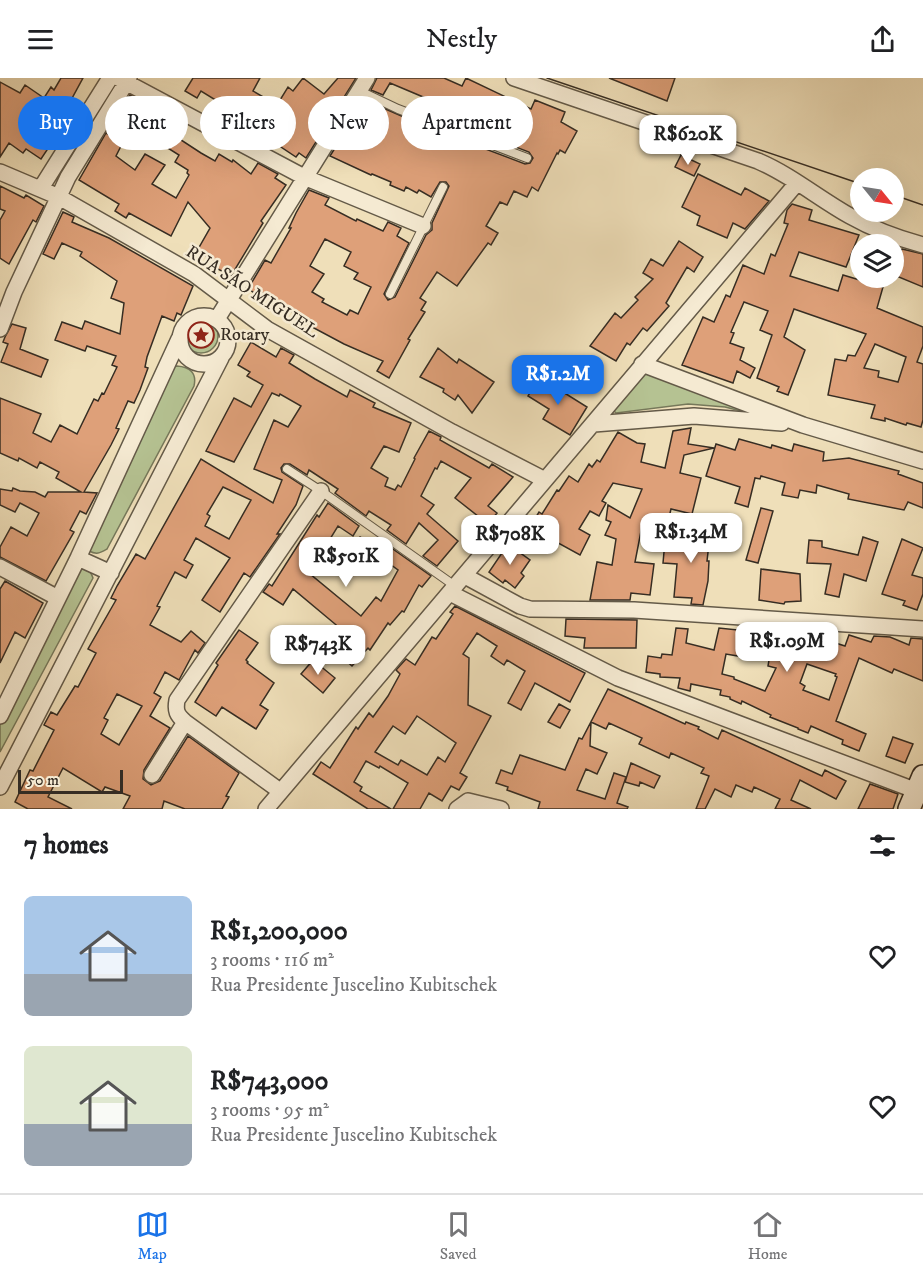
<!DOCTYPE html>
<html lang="en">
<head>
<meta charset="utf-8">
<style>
	body { margin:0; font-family:"IM FELL DW Pica",serif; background:#f2f2f2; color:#202124; height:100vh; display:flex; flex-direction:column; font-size:22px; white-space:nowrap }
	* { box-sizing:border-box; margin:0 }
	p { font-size:20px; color:#757577 }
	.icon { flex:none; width:33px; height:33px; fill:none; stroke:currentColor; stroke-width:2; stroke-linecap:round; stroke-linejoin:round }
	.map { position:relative; height:731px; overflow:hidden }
	.sheet { display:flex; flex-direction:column; background:#fff; flex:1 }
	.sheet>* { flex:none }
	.guide { position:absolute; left:18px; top:18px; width:600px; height:54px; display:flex; gap:12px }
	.needle { width:39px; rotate:120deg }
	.buttons { position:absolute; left:850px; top:90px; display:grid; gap:12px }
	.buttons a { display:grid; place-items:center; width:54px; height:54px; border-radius:50%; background:#fff; box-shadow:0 6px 24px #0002; font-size:30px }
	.scale { position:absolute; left:18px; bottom:15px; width:105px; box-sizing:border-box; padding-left:6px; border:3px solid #362d23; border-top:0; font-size:16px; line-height:21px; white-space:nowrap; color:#362d23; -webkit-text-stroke:4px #f5ead2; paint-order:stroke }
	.price { position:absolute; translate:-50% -51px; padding:0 14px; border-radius:12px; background:#fff; color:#222; font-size:20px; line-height:39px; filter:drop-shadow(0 2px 3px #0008) }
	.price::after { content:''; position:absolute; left:50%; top:36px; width:18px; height:14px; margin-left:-9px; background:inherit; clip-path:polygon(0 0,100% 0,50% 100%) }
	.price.active { background:#1a73e8; color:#fff }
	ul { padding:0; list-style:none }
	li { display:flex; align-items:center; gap:18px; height:150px; padding:0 24px }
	li span { display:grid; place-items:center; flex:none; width:168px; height:120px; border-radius:9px; color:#555 }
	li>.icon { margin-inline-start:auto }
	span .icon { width:72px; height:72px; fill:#fffc; stroke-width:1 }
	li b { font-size:26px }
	h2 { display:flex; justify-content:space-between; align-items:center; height:72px; padding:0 24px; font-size:26px }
	.pill { padding:0 21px; border-radius:27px; background:#fff; box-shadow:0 6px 24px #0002; font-size:21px; line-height:54px }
	.pill.active { background:#1a73e8; color:#fff }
	header { display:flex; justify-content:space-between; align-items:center; height:78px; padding:0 24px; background:#fff; font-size:27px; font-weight:600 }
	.dock { display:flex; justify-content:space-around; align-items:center; height:84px; border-top:2px solid #e0e0e0; background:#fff; font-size:16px; color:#757577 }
	.dock a { display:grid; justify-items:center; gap:3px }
	.dock .active { color:#1a73e8 }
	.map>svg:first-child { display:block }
</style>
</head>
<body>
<header><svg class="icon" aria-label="menu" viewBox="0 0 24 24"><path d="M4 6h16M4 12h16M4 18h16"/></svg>Nestly<svg class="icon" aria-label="share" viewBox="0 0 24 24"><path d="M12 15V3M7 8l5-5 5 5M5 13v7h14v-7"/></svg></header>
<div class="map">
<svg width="923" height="731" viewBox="0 0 923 731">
	<rect width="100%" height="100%" fill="#efdfb9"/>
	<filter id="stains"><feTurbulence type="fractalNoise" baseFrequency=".00333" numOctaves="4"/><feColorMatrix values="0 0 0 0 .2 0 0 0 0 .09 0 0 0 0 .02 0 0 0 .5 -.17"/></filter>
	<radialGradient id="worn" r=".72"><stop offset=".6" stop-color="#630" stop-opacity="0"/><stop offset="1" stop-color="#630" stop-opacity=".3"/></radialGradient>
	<path fill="#b5c292" stroke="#76785a" stroke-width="1.5" d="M184 258a17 17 0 1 1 34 0a17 17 0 1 1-34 0Z
		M177,288C190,289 197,295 194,308L107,471C100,475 97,477 89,473L172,289Z
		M643,294L777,342L725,329L688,326L616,335L612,331Z
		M80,490C87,491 91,493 93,500L0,674V645Z"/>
	<path fill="#dea079" stroke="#362d23" stroke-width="1.5" fill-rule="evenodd" d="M61,0H83L71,22L48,59L53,63L41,81L26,71L23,75L9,65L0,79V4L20,15L25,7L44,20L51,9L54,12Z
		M193,0H260L253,13L277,27L288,9L293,13L303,0L324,16L338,0H356L306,80L299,75L296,79L260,55L262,52L226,31L227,29L201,13L197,20L185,13Z
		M377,0H444L462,8L466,0L531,31L535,22L565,34L561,44L577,53L565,75L560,72L558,76L557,75L538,113L532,109L527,119L514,113L507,127L500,124L486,148L498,155L491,167L488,165L457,208L437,194L420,220L426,224L421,232L425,234L408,261L410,262L389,300L377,293L383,283L344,266L297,241L299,238L263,215L261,219L248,211L265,182L271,185L291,150H289L296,135L309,112L329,120L325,127L356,143L357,141L383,153L388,144L401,150L397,158L409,165L384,216L388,222L395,219L426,157L432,152V145L449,108L446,104H440L431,119L419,112L417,115L406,109L404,113L390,107L391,104L372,96L371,97L330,78L365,22L422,47L525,86L530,85L533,80L529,74L429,36L435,24L390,5L383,17L371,12ZM325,161L351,174L344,188L358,195L354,201L371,209L358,236L350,232L347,237L322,224L324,221L312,214L324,196L310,188Z
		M609,0H675L667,23Z
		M130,17L150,28L148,31L161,37L159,43L184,56L181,62L201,75L215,83L219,76L232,84L233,82L251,96L258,85L278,96L275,100L286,107L261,143L263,145L231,198L216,190L219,185L197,173L210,150L188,124L171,158L129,135L126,140L115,133L119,126L79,102L106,55L123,64L116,78L135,92L145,76L165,87L152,106L176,120L189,97L187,95L188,92L175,84L179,77L117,38Z
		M681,77L700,86L694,98L675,89Z
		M698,96L741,117L745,110L769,123L745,151L733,145L727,160L697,147L700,138L682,129Z
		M0,108L24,120L26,117L44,128L36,144L33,142L9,186L0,180V142L5,133L0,131Z
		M792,126L812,132L809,142L859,157L846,189L799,174L790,198L838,213L843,197L883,209L877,230L923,249V268L917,284L923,286V342L921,349L907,345L906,347L885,340V343L871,340L875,327L828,317L835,281L846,283L848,277L855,278L866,256L794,231L784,259L805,272L788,317L777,313L779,309L757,300L772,257L760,252L768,233L744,224L731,254L734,255L730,265L744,270L740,282L755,290L750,300L737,293L733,305L682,287L703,239L714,244L726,217L730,219L743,187L764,196L771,176L775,178L788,146L784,145L787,132ZM875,266L906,279L898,304L878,299L879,293L864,290Z
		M63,134L74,139L72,144L109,160L193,208L181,237L177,235L174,243L162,238L147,279L145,289L148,290L140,312L134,325L128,323L116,350L119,351L111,367L84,414L97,415L86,436L80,433L70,452L74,454L46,503L0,479V469L11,449L27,458L39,435L20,425L15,434L0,427V411L12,413L13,410L20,413L35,414L45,419L48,414H81L56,400L59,394L40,384L37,390L19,380L18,383L0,375V320L41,336L33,355L51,364L60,347L77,356L94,321L98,323L102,315L104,316L117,289L112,287L116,278L87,268L85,273L55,262L62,244L82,251L85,243L120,256L124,225L111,220L117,203L80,178L82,174L62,165L54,181L43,176Z
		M679,163L703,179L694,194L687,189L666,225L669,228L647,253L643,250L630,267L627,265L616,283L590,268L615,235L621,240L638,222L635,219L653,201L643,195L651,181L663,188Z
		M902,171L923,176V209L894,197V189Z
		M12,246L26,250L20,271L48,282L41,299L1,284L8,266L3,264L5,259Z
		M251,264L276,279L281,270L294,277L289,285L315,301L347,319L350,312L375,325L373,329L411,345L399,374L384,368L371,390L388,400L385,408L395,412L398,407L401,409L415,381L414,380L429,353L441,359L440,362L489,390L492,386L513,399L488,428L497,435L488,446L455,420L471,400L441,383L437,391L435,390L421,418L434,427L427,436L458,463L437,488L423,478L438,462L419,445L406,466L387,452L391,447L369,433L366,438L335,415L338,411L309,392L307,397L290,386H284L281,390L282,394L303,408L296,427L277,456H280L250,499L244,495L220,534L202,522L230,480L196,460L184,482L193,487L186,500L175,494L157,528L160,529L150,547L181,564L191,553L205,565L198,575L195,572L179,602L165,594L154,615L161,619L150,638L170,650L144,692L143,701L151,707L160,703L188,658L239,695L226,718L229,719L222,731H185L164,723L162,731H123L130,718L105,709L102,714L63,690L48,719L72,731H28L15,724L30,692L33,693L54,652L44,647L51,634L57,637L75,608L78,609L96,575L88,571L116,522L111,520L117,508L136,476L145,481L201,381L273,425L282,402L254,391L274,342L288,349L301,328L280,316L279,318L272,315L234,384L206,373L234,320L251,329L263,307L247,298L250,294L238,287ZM223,409L251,422L229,461L205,448L210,438L207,436ZM117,616L142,628L119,667L101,656L108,642L104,640Z
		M438,270L457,285L459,281L494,304L472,335L458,317L455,322L443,314L444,311L420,299Z
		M539,299L587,329L570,357L543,341L549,331L528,318Z
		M691,350L688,366L714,370L684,377L680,395L701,400L692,436L671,431L667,448L643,443L635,484L654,486L650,517L631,515L630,522H590L597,484L612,487L616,461L605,457L611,444L606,442L608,427L630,440L642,411L613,405L602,423L606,425L599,438L590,433L579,451L590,457L580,477L549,460L552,454L533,444L539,434L542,436L557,412L559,413L569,398L578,404L589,386L592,389L597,382L600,384L618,354L637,365L645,366L641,384L665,390L673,353Z
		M739,361L771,370L772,367L792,373L794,366L824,374L823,383L849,380L899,393L898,396L923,405V430L908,424L904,432L848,421L849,416L817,407L816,415L800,412L798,420L782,417L785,405L761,398L760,401L755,400L748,429L735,425L740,409L706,398L716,366L735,372Z
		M328,425L359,448L353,458L338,448L309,495L361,538L376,519L381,523L398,492L372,473L380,462L431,498L422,509L419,507L404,534L402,533L390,547L388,545L370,572L368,570L352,588L328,567L341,551L293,511L283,527L263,514L269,506L272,508L317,437L319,439Z
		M761,430L773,433L758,485L746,482Z
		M693,444L711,448L707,483H709L708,503L703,527L691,526L692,520L674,519L677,486L663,485L665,463L688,465Z
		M360,459L370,465L361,479L351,473Z
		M863,459L878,464L866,503L844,496L839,519L825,516L831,486L807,485L809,462L822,463V469L858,477Z
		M902,461L923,470L912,497L923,500V516L917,532L903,527L905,523L882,516Z
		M508,466L530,482L521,495L524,498L515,510L505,502L503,505L489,494Z
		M761,491L800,496L801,523L785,524L784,526L759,522Z
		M5,503L43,525L25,560L15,554L0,585V511Z
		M455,528L585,595L570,624L535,605L521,632L508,625L525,593L507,582L504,587L491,578L497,568L477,555L463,576L469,580L468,627L491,638L460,695L467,699L459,712L451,708L442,723L429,715L420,731H393L408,705L380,688L379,690L366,683L354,704L362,709L360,713L391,731H368L313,696L321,684L330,690L356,649L358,651L369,635L373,639L388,618L400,596L396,592L406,581L415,587L432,559L436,561L453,536L450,534ZM417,638L456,665L445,684L438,679L427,697L401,682L398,687L375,674L393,648L405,656Z
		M566,541L637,542L636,570H584L585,560L565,558Z
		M676,550L688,551L686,565L714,572L719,550L775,556L776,551H780L799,556L798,558L821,566L823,561L845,568L849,557L871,564L874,558L890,559L909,567L911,560L923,561V603L894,591L892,595L859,580L836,643L866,656L859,673L842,666L843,662L811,648L808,655L798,651V650L770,639L771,637L742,623L741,626L730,621V619L720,617L721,612L691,606L690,613L678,610L680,600L660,599V596L646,594L648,578L661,580L662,576L672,577ZM738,575L769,582L768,588L776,590L765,613L734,601V599L722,596L726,576L738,578ZM807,586L836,596L835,598L837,599L829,622L803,612L805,608L800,605Z
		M239,552L258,565L246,582L248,584L247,585L274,605L260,627L268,632L256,651L222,629L216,638L195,624L218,587L216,585Z
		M313,582L335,600L323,615L301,596Z
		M608,611L685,646L686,644L699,649L698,651L718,661L722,652L822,698L825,692L846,703L836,721L800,702L791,722L811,731H775L780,721L754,709L752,714L736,707L731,719L715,711L705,731H696L709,698L701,695L704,690L671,675L669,680L639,666L642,660L609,645L606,651L591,644L590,668L607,675L597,696L586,691L577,712L605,721L614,695L626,699L617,725L628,729L627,731H538L540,724L507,712L508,709L496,705L501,692L512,696L520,677L565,692L579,660L582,661Z
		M559,626L570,632L560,650L548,644Z
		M893,659L913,666L905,685L886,678Z
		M631,685L660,698L654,710L640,704L639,708L625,704Z
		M870,706L898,716L893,731H858Z"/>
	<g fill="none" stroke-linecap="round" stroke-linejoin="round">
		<g stroke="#645a48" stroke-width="10">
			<path id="service" d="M360,13L398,31L527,80
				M390,216L443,109
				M287,391L321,413L455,508"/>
		</g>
		<g stroke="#645a48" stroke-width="18">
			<path id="minor" d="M118,0L304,99L423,148
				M514,0L758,83C791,97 818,120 850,138C873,151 897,160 923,167
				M0,94L59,119L194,196L267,251L452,354L545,402
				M41,110L110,0
				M180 262a24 24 0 1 1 48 0a24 24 0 1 1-48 0Z
				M217,241L367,0
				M0,251L14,214L68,99L129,0
				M642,286L803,347L923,383
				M594,346L694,338L782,345
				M78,480L111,495
				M0,489L58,520
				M465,498L520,528L530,531L634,532L923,551
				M450,515L618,600L917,713
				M0,638L78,480L179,261
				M152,697L185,644
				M0,709L221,280
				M280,713L185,644C177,637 175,633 177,622L321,413
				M266,731L797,105
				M457,731L468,723L501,731"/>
		</g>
		<g stroke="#362d23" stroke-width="24">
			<path id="secondary" d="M909,731L923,698"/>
		</g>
		<use href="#service" stroke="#f5ead2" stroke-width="8"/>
		<use href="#minor" stroke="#f5ead2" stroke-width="15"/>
		<use href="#secondary" stroke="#f5ead2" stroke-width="21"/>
		<path stroke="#362d23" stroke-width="1.5" d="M547,0L861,106
			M894,117L923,127"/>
	</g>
	<defs>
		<g id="sight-ring" transform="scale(1.35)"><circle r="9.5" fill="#f5ead2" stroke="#8f2418" stroke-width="1.5"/><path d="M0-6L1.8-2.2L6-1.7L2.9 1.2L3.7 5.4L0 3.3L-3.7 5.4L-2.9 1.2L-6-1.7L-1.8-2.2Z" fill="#8f2418"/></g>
	</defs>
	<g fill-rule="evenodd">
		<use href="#sight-ring" x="201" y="257"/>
	</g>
	<g text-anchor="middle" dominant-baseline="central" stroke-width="5" stroke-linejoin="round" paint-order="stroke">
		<g font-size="18" fill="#362d23" stroke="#f5ead2">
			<text transform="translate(252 214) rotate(33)">RUA SÃO MIGUEL</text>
		</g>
		<g font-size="18" fill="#362d23" stroke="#f5ead2" text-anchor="start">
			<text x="220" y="257">Rotary</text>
		</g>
	</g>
	<rect width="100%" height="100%" filter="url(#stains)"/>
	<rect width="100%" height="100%" fill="url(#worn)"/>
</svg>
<div class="buttons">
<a><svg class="needle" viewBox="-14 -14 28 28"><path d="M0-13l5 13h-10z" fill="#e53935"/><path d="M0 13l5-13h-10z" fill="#757577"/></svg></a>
<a><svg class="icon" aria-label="layers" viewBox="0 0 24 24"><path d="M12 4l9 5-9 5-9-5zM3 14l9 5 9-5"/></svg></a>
</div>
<div class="scale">50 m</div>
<b class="price" style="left:688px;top:88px">R$620K</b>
<b class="price active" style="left:558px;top:328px">R$1.2M</b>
<b class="price" style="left:691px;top:486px">R$1.34M</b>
<b class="price" style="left:510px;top:488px">R$708K</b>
<b class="price" style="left:346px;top:510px">R$501K</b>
<b class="price" style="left:787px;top:595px">R$1.09M</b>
<b class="price" style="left:318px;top:598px">R$743K</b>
<div class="guide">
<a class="pill active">Buy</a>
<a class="pill">Rent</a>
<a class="pill">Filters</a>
<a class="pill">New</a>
<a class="pill">Apartment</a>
</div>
</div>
<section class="sheet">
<h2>7 homes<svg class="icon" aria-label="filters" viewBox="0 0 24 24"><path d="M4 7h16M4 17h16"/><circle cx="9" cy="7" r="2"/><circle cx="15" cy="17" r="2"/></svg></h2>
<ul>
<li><span style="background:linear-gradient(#a9c7e8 65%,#9aa5b1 0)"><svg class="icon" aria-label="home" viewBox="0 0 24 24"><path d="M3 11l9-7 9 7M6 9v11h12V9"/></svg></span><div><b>R$1,200,000</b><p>3 rooms · 116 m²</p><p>Rua Presidente Juscelino Kubitschek</p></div><svg class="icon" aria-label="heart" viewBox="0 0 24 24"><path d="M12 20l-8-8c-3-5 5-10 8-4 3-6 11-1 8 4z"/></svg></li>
<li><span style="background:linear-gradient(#dfe7d0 65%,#9aa5b1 0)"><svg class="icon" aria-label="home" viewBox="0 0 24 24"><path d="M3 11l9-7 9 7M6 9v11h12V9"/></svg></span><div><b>R$743,000</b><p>3 rooms · 95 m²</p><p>Rua Presidente Juscelino Kubitschek</p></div><svg class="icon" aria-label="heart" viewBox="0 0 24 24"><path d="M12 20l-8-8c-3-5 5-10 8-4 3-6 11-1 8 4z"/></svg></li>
</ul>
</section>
<nav class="dock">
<a class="active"><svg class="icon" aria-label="map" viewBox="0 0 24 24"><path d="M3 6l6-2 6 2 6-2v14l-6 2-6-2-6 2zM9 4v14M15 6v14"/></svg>Map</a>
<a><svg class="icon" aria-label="saved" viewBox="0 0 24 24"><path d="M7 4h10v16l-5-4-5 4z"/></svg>Saved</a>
<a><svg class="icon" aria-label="home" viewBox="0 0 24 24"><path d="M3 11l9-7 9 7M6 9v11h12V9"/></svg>Home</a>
</nav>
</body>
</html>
